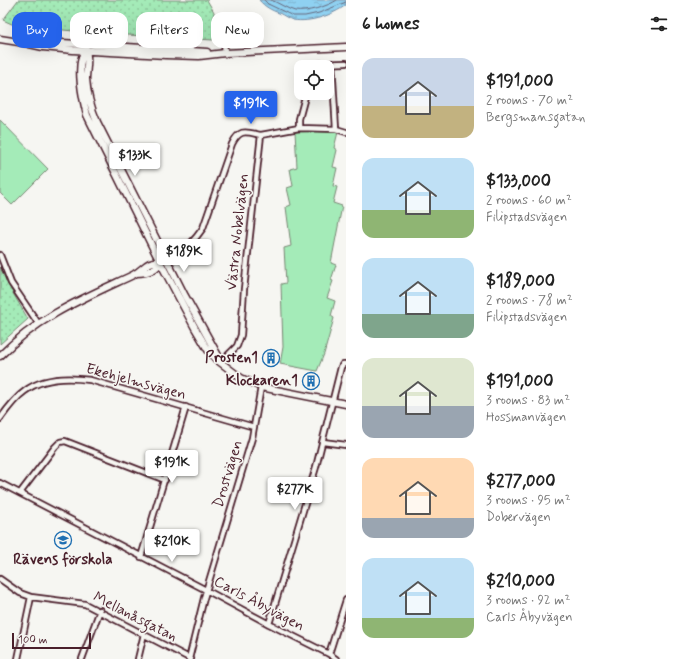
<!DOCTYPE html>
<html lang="en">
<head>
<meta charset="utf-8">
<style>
	body { margin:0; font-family:Mynerve,sans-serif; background:#f2f2f2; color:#222; height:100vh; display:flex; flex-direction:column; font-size:15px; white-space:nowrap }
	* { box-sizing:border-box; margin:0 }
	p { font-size:13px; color:#767676 }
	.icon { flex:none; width:22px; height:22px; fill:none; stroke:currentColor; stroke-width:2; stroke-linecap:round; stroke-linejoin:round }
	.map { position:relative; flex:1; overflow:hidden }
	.panel { display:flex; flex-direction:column; background:#fff; width:340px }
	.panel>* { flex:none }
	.top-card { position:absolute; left:12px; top:12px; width:274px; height:36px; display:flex; gap:8px }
	.controls { position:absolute; left:294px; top:60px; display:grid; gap:8px }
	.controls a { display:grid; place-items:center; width:40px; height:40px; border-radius:8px; background:#fff; box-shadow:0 4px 16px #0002; font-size:20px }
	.scale { position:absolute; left:12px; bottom:10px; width:79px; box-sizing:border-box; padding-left:4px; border:2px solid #4a1f2b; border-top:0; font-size:11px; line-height:14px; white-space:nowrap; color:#4a1f2b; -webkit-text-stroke:3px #f6f6f2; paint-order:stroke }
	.price { position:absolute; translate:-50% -34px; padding:0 9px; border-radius:4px; background:#fff; color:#222; font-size:13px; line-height:26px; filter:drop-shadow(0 1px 2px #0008) }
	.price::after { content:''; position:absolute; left:50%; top:24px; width:12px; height:9px; margin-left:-6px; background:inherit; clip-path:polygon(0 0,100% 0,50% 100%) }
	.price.on { background:#2563eb; color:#fff }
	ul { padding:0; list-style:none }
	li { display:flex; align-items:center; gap:12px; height:100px; padding:0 16px }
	li span { display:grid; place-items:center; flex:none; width:112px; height:80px; border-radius:12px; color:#555 }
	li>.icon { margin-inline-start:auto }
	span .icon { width:48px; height:48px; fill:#fffc; stroke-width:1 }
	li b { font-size:17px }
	h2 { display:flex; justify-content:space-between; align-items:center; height:48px; padding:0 16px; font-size:17px }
	.pill { padding:0 14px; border-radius:12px; background:#fff; box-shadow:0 4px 16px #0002; font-size:14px; line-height:36px }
	.pill.on { background:#2563eb; color:#fff }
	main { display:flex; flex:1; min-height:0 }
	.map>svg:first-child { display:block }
</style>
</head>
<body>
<main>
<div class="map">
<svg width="346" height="659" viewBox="0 0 346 659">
	<defs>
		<pattern id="grass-dots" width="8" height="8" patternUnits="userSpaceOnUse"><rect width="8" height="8" fill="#a4ebb8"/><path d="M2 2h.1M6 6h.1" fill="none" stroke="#8fc99e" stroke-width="1.8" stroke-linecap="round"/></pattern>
		<pattern id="water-ripples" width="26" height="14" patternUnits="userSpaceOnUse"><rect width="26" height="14" fill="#8fd1f1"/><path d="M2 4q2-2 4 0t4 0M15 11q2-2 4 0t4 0" fill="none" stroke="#7db3cf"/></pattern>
	</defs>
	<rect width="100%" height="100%" fill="#f6f6f2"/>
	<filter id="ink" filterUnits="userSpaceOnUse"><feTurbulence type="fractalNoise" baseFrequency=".025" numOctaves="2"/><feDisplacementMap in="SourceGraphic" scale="8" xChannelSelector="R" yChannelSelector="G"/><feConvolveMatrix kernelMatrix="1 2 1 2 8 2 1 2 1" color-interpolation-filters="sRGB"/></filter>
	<g filter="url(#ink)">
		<path fill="url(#grass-dots)" stroke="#778572" d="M18,0H207L214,12L213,40L93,33L14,25L3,20Z
			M0,267L7,283L28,319L0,344Z"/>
		<path fill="#a4ebb8" stroke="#778572" d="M0,120L48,169L12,205L0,193Z
			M318,131L338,132L334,148L337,150L333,167L337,168L333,186L337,187L333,203L342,206L331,263L336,265L331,280L333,281L327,298L335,301L331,316L334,318L324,354L317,371L280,364L283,347L281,284L286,283L284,248L291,246L286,207L291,205L287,188L293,186L290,169L297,167L295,132Z"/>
		<path fill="url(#water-ripples)" stroke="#738aa2" d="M259,0H346V5C333,15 310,23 293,20C289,19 283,15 279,13C271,10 265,7 259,0Z"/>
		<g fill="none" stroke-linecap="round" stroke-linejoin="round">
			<path stroke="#66667a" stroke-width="1" d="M264,0L268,4L293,16H305L319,13L346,2
				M271,0C279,3 287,9 295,11C305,13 329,6 337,0"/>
			<g stroke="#4a1f2b" stroke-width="8">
				<path id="minor" d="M224,42L225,53
					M332,63L336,129L346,132
					M313,67L317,64L346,63
					M299,128V119L306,93
					M187,246C179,249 172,250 167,258L173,259C185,250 195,240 203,228L232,144C240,128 246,132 261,135
					M0,255L11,283L38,323
					M221,362L237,346L241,335L244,289L261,135L299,128L336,129
					M0,419C7,409 15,398 25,391C43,377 68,377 90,380L254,427
					M323,442L346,445
					M0,483L206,590L269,624L329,654L336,659
					M20,493L55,447L60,442L65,441L165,480
					M141,557L186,407
					M0,579L20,593L31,597L85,604L191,659
					M269,624L316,467L341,367L343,364H346
					M329,654L346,600
					M18,659L31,597
					M82,659L100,610
					M138,659L144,634
					M189,659L204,598L252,438L261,387"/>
			</g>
			<g stroke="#4a1f2b" stroke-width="9">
				<path id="tertiary" d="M0,39L25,43L43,47L73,50L166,55L199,56L225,53L346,47
					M33,42H46L207,52
					M85,45C85,49 87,52 87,57C88,64 86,72 86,79C87,94 91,108 97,122L185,296L221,361
					M85,51C75,64 83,100 87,115L160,262L195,328L208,350L216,359L241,378L261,387L346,404
					M136,273C145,273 156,271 160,262
					M0,356C39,316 84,298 133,275C144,270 146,260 160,262"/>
			</g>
			<use href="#minor" stroke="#f6f6f2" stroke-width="4.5"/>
			<use href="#tertiary" stroke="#f6f6f2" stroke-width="6"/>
		</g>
	</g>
	<defs>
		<g id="building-ring" transform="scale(0.9)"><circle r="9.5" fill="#f6f6f2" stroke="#1f6fb2" stroke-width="1.5"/><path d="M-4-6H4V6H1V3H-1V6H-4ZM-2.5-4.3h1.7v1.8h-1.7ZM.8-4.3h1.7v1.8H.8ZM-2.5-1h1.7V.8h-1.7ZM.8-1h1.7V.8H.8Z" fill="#1f6fb2"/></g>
		<g id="school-ring" transform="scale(0.9)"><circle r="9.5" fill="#f6f6f2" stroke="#1f6fb2" stroke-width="1.5"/><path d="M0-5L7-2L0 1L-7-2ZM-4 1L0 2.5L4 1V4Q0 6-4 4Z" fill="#1f6fb2"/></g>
	</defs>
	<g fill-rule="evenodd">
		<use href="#building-ring" x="271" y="358"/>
		<use href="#building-ring" x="311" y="381"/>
		<use href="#school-ring" x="63" y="540"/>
	</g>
	<g text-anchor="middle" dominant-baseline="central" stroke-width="3" stroke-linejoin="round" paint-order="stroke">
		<g font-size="15" fill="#4a1f2b" stroke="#f6f6f2">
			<text transform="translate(238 232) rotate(-84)">Västra Nobelvägen</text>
			<text transform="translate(136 382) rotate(15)">Ekehjelmsvägen</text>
			<text transform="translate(228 474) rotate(-73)">Drostvägen</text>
			<text transform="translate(259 604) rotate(28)">Carls Åbyvägen</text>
			<text transform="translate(135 617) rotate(27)">Mellanåsgatan</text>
		</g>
		<g font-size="15" font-weight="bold" fill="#4a1f2b" stroke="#f6f6f2" text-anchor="end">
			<text x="258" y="358">Prosten1</text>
			<text x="298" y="381">Klockaren1</text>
			<text x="63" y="560" text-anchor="middle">Rävens förskola</text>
		</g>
	</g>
</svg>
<div class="controls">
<a><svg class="icon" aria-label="locate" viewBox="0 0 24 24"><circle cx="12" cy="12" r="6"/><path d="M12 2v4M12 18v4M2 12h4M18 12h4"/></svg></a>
</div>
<div class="scale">100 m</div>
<b class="price on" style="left:251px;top:125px">$191K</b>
<b class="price" style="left:135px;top:177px">$133K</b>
<b class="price" style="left:184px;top:273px">$189K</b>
<b class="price" style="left:172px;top:484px">$191K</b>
<b class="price" style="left:295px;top:511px">$277K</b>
<b class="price" style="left:172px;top:563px">$210K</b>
<div class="top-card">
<a class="pill on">Buy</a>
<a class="pill">Rent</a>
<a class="pill">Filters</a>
<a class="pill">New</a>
</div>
</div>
<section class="panel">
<h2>6 homes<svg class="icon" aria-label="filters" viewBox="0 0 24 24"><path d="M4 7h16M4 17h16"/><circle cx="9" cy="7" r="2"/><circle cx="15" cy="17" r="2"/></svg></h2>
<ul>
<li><span style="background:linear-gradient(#c9d6e8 60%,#c2b280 0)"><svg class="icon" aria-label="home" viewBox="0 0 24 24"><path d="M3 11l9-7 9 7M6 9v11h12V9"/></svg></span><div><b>$191,000</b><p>2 rooms · 70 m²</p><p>Bergsmansgatan</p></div></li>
<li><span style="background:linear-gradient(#bfe0f5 65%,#8fb573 0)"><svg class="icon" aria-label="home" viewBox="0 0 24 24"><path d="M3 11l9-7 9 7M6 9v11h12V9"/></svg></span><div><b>$133,000</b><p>2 rooms · 60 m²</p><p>Filipstadsvägen</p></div></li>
<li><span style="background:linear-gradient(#bfe0f5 70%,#7fa58c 0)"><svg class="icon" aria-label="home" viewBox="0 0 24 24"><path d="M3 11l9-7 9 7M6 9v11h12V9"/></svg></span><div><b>$189,000</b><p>2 rooms · 78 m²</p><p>Filipstadsvägen</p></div></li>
<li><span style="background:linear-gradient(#dfe7d0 60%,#9aa5b1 0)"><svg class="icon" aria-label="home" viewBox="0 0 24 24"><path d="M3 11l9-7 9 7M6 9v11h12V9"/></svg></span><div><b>$191,000</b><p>3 rooms · 83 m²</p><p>Hossmanvägen</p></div></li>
<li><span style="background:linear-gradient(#ffd9b3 75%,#9aa5b1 0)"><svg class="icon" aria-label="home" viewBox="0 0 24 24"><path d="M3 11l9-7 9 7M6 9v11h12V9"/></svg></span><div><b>$277,000</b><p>3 rooms · 95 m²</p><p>Dobervägen</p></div></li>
<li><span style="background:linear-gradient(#bfe0f5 75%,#8fb573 0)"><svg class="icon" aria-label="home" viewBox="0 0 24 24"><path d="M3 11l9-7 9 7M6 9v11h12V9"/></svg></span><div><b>$210,000</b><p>3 rooms · 92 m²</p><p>Carls Åbyvägen</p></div></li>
</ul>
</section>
</main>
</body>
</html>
